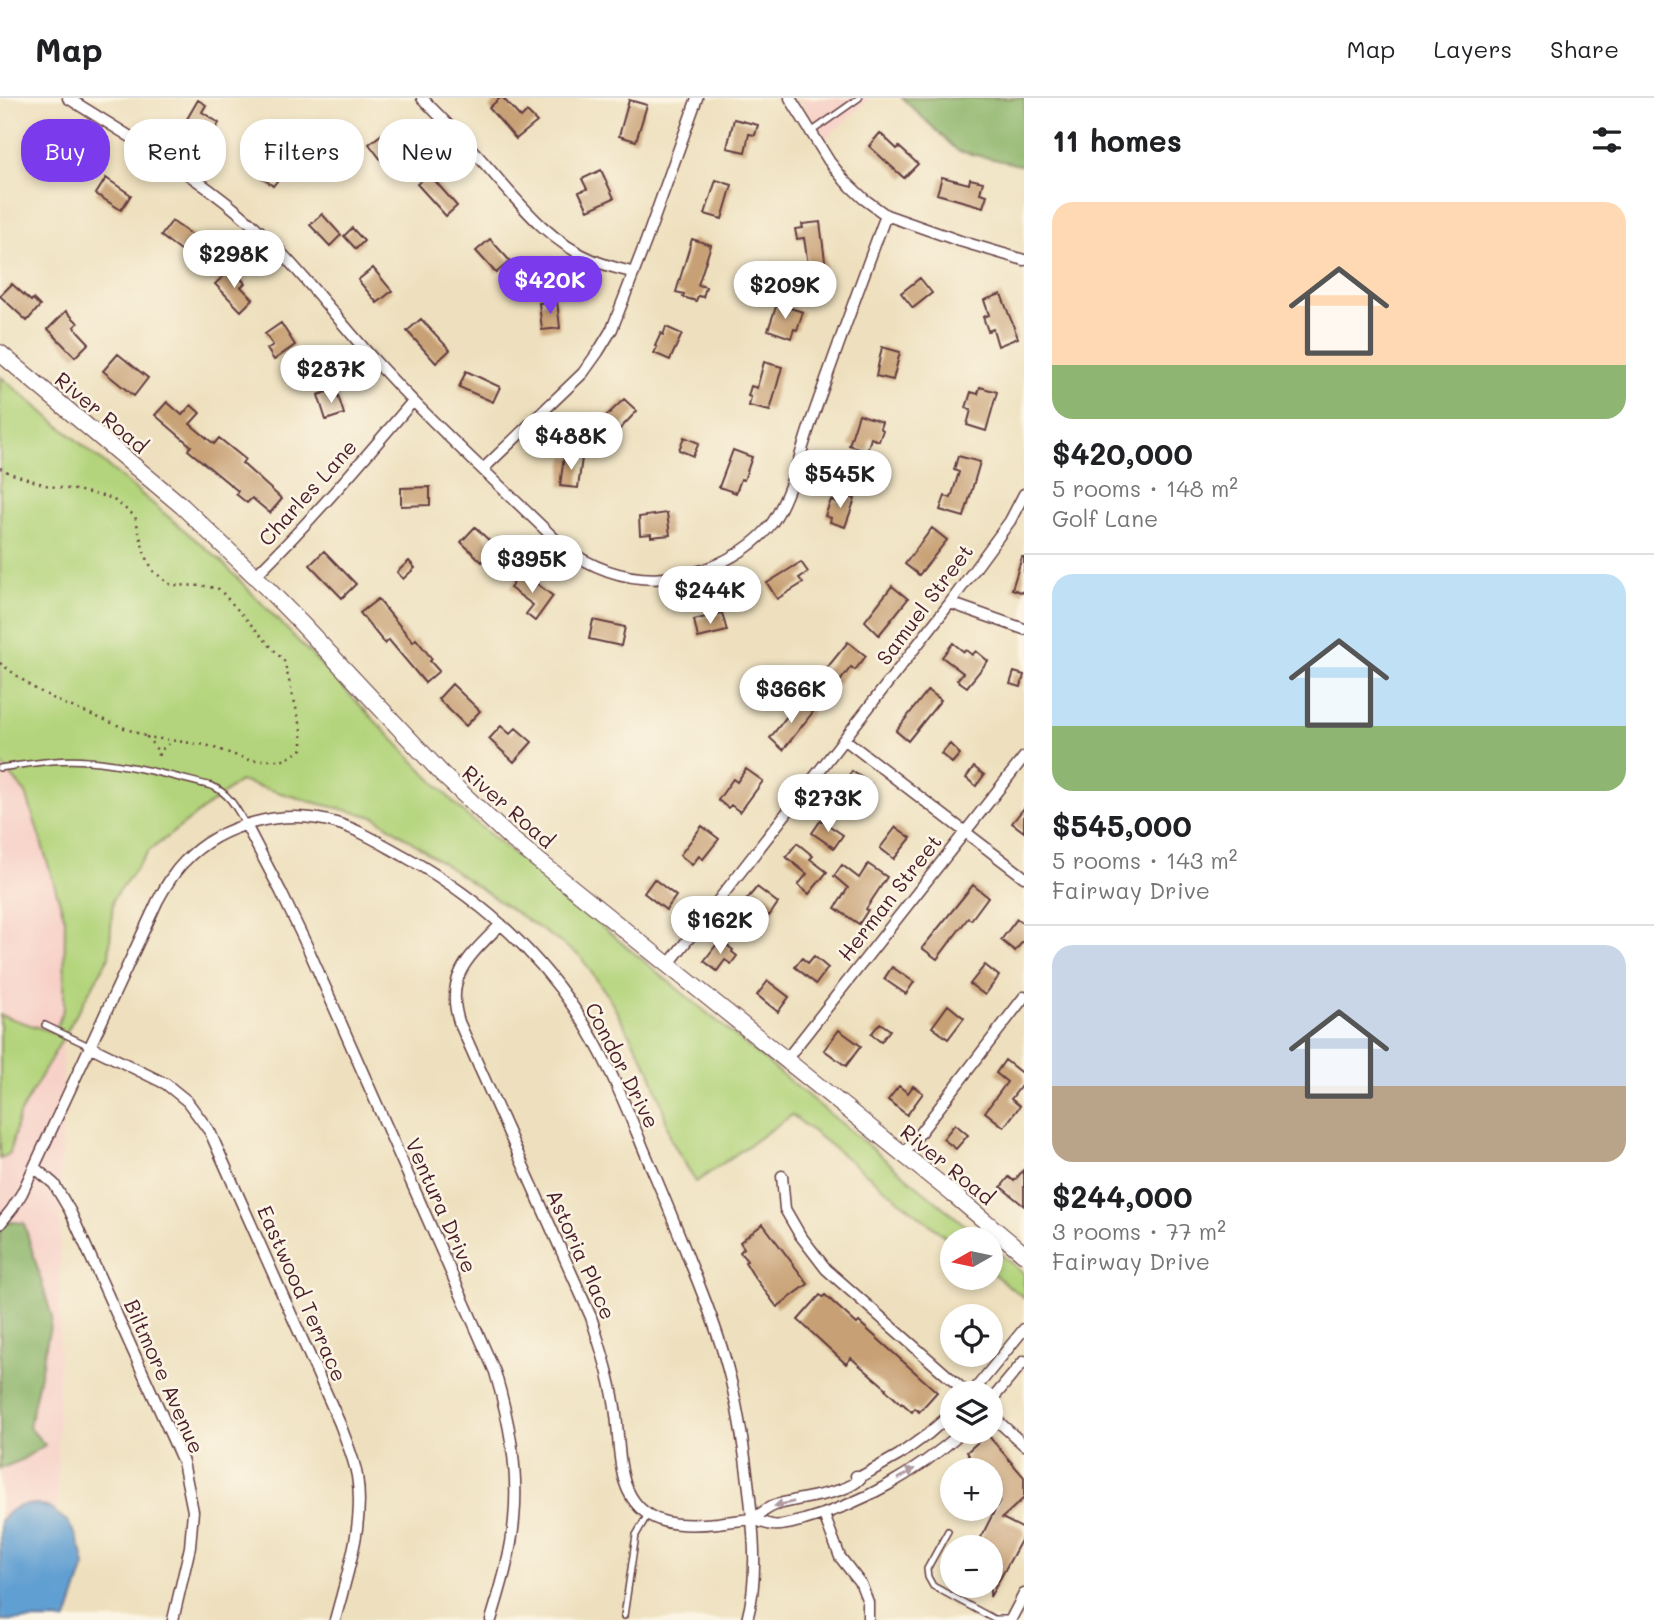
<!DOCTYPE html>
<html lang="en">
<head>
<meta charset="utf-8">
<style>
	body { margin:0; font-family:Mali,sans-serif; background:#f6f6f6; color:#202124; height:100vh; display:flex; flex-direction:column; font-size:26px; white-space:nowrap }
	* { box-sizing:border-box; margin:0 }
	p { font-size:23px; color:#757577 }
	.icon { flex:none; width:38px; height:38px; fill:none; stroke:currentColor; stroke-width:2; stroke-linecap:round; stroke-linejoin:round }
	.map { position:relative; flex:1; overflow:hidden }
	.details { display:flex; flex-direction:column; background:#fff; width:630px }
	.details>* { flex:none }
	.banner { position:absolute; left:21px; top:21px; width:665px; height:63px; display:flex; gap:14px }
	.needle { width:46px; rotate:261deg }
	.controls { position:absolute; left:940px; top:1129px; display:grid; gap:14px }
	.controls a { display:grid; place-items:center; width:63px; height:63px; border-radius:50%; background:#fff; box-shadow:0 4px 10px #0003; font-size:35px }
	.price { position:absolute; translate:-50% -60px; padding:0 16px; border-radius:24px; background:#fff; color:#222; font-size:23px; line-height:46px; filter:drop-shadow(0 2px 4px #0008) }
	.price::after { content:''; position:absolute; left:50%; top:42px; width:21px; height:16px; margin-left:-10px; background:inherit; clip-path:polygon(0 0,100% 0,50% 100%) }
	.price.on { background:#7c3aed; color:#fff }
	ul { padding:0; list-style:none }
	li { display:grid; align-content:center; gap:14px; height:371px; padding:0 28px }
	li+li { border-top:2px solid #e0e0e0 }
	li span { display:grid; place-items:center; height:217px; border-radius:21px; color:#555 }
	li>.icon { margin-inline-start:auto }
	span .icon { width:126px; height:126px; fill:#fffc; stroke-width:1 }
	li b { font-size:30px }
	h2 { display:flex; justify-content:space-between; align-items:center; height:84px; padding:0 28px; font-size:30px }
	.chip { padding:0 24px; border-radius:28px; background:#fff; box-shadow:0 4px 10px #0003; font-size:24px; line-height:63px }
	.chip.on { background:#7c3aed; color:#fff }
	header { display:flex; align-items:center; gap:42px; box-sizing:border-box; height:98px; padding:0 35px; background:#fff; border-bottom:2px solid #e0e0e0 }
	header strong { font-size:33px }
	nav { display:flex; gap:38px; margin-inline-start:auto; font-size:24px }
	main { display:flex; flex:1; min-height:0 }
	.map>svg:first-child { display:block }
</style>
</head>
<body>
<header>
<strong>Map</strong>
<nav><a>Map</a><a>Layers</a><a>Share</a></nav>
</header>
<main>
<div class="map">
<svg width="1024" height="1522" viewBox="0 0 1024 1522">
	<rect width="100%" height="100%" fill="#fcf5e5"/>
	<filter id="ink" filterUnits="userSpaceOnUse"><feTurbulence type="fractalNoise" baseFrequency=".0143" numOctaves="2"/><feDisplacementMap in="SourceGraphic" scale="14" xChannelSelector="R" yChannelSelector="G"/><feConvolveMatrix kernelMatrix="1 2 1 2 8 2 1 2 1" color-interpolation-filters="sRGB"/></filter>
	<filter id="wash" filterUnits="userSpaceOnUse"><feTurbulence type="fractalNoise" baseFrequency=".00686" numOctaves="4" result="noise"/><feDisplacementMap in="SourceGraphic" scale="28" xChannelSelector="R" yChannelSelector="G"/><feGaussianBlur stdDeviation="1.57" result="paint"/><feColorMatrix in="noise" values="0 0 0 0 0 0 0 0 0 0 0 0 0 0 0 0 0 1.4 0 .05"/><feComposite in="paint" operator="in"/></filter>
	<g filter="url(#wash)">
		<rect width="100%" height="100%" fill="#eee0be"/>
		<path fill="#f7d1c8" d="M798,0H871L826,40Z
			M0,278L220,462L65,765L56,1522H0Z"/>
		<path fill="#b3d47c" stroke="#7e7a54" stroke-width="2" d="M0,278L220,462L465,716L982,1141H952V1144L792,1017L696,1084L671,1042L662,1007L650,973L608,898L580,858L375,719L312,704L240,683L149,753L113,801L109,859L19,1017L10,1055L0,1061V917L55,935L64,909L65,821L26,695L0,665Z
			M991,1148L1024,1176V1200L991,1174Z"/>
		<path fill="#8eb66c" stroke="#6c6a4c" stroke-width="2" d="M902,0H1024V68L958,53Z
			M0,1123L24,1125L52,1219L29,1329L45,1347L21,1362L0,1371Z"/>
		<path fill="#609fd2" stroke="#555f7e" stroke-width="2" d="M37,1406L49,1410L67,1423L76,1438L82,1454L85,1468L67,1522H0V1423C12,1409 18,1407 37,1406Z"/>
		<g id="blocks">
			<path fill="#c8a075" d="M500,0H503L521,20L527,14L537,24L516,41L489,10Z
				M198,2L206,7L202,14L219,25L209,41L192,30L188,37L180,33Z
				M629,2L647,7L636,43L619,38Z
				M734,21L758,27L755,37L749,36L745,54L727,50Z
				M390,30L409,54L388,71L369,46Z
				M37,35L72,58L61,74L27,51Z
				M880,35L897,51L899,49L918,66L904,80L869,48Z
				M264,53L282,66L279,69L285,73L273,88L250,70Z
				M601,72L614,100L588,112L579,94L587,91L582,81Z
				M429,76L457,108L446,118L417,86Z
				M942,79L969,86L970,81L983,84L980,95L987,97L983,109L937,96Z
				M106,80L131,97L121,112L96,96Z
				M716,82L732,87L722,121L705,116Z
				M322,116L341,137L330,148L310,127Z
				M172,123L196,140L184,155L161,138Z
				M820,124L826,170L809,173L804,140L797,141L795,131L803,130L802,126Z
				M352,130L364,143L356,151L344,138Z
				M490,141L510,163L496,175L476,153Z
				M692,141L711,147L698,187L706,189L703,199L698,198L696,203L683,199L684,196L676,194Z
				M373,170L392,193L377,205L358,182Z
				M231,171L245,185L241,189L253,201L241,213L215,186Z
				M920,180L932,195L913,210L901,195Z
				M12,186L31,203L33,201L40,208L27,223L0,198Z
				M1001,196L1018,240L998,248L993,231L988,233L983,219L989,217L984,202Z
				M557,203L560,230L542,232L539,205Z
				M777,206L803,214L797,232L794,231L791,240L768,232Z
				M66,213L78,225L74,229L89,245L75,259L48,231Z
				M421,221L450,252L436,265L407,233Z
				M281,225L295,247L274,262L267,251L273,247L265,236Z
				M666,229L682,236L670,262L654,255L657,249L655,248L661,235L663,237Z
				M882,249L900,254L893,282L876,278Z
				M118,256L148,280L134,298L103,273Z
				M764,264L782,269L770,313L749,308L751,299L748,298L751,288L757,290Z
				M466,273L500,289L493,304L459,289Z
				M980,289L997,294L986,333L967,327L971,312L966,310L971,294L978,296Z
				M336,291L344,316L326,322L318,297Z
				M624,301L637,313L617,334L603,321Z
				M167,304L182,317L191,307L200,315L190,326L214,346L219,340L245,361L242,365L282,401L270,415L252,400L247,405L236,396L238,393L188,352L191,348L155,317Z
				M859,316L882,324L880,330L883,332L879,343L871,340L867,353L849,347Z
				M684,339L699,345L693,358L679,352Z
				M733,352L752,359L744,382L741,381L736,395L719,389Z
				M564,358L582,360L578,390L560,388Z
				M958,358L980,364L964,419L940,412L945,398L951,400L959,374L954,372Z
				M430,389V407L401,408V390Z
				M840,396L855,401L845,429L830,424L831,420L825,418L831,402L837,404Z
				M667,415L670,437L651,439V436L640,437L639,419Z
				M475,429L496,449L482,464L461,444Z
				M932,430L947,442L919,477L905,466Z
				M324,453L356,486L342,500L310,467Z
				M1022,459H1024V495L1012,491Z
				M409,463L415,470L403,481L397,474Z
				M801,464L808,474L799,480L803,485L777,501L767,485Z
				M521,474L553,498L535,523L526,516L533,507L510,490Z
				M892,488L908,501L879,537L865,523Z
				M378,501L413,544L416,541L432,561L430,563L439,573L425,585L389,542L385,546L360,515Z
				M722,515L727,533L698,540L694,522Z
				M593,522L625,529L621,548L589,541Z
				M848,544L866,558L855,572L851,569L837,587L822,576Z
				M953,545L964,554L966,552L972,557L976,553L988,563L967,589L957,582L963,575L942,559Z
				M1014,574L1024,577L1021,589L1010,586Z
				M452,586L480,613L466,628L438,601Z
				M928,592L941,602L908,643L896,633Z
				M799,603L813,614L783,652L770,640Z
				M501,628L510,636L516,630L532,644L514,664L489,641Z
				M950,646L960,656L952,665L941,656Z
				M974,669L984,677L976,688L966,680Z
				M746,671L763,683L740,714L731,707L728,710L718,702L733,681L737,684Z
				M852,673L871,686L863,699L865,700L856,714L834,699Z
				M1024,710V734L1012,725Z
				M821,722L843,737L834,750L812,735Z
				M702,728L719,741L703,761L699,758L692,767L680,757Z
				M896,729L911,740L894,761L880,750Z
				M797,745L813,758L810,761L827,774L809,796L798,787L807,776L786,759Z
				M868,766L887,779L866,811L868,812L859,826L835,810L848,790L834,778L842,767L859,780Z
				M654,781L676,798L666,812L644,795Z
				M973,787L988,799L971,822L968,820L937,861L922,850Z
				M757,789L778,805L769,818L758,809L754,814L743,806Z
				M1017,821L1024,826V842L1015,853L1001,842Z
				M720,842L733,852L732,854L737,858L731,866L725,862L717,873L704,863Z
				M814,858L828,870L816,886L795,869L802,860L808,865Z
				M985,867L999,878L985,897L970,886Z
				M892,869L914,884L906,896L884,881Z
				M768,883L789,899L778,914L757,897Z
				M948,907L964,920L948,941L932,929Z
				M880,925L890,932L881,944L871,936Z
				M839,932L861,948L846,968L824,952Z
				M1005,962L1024,977V984L1011,1001L1020,1008L1004,1029L985,1014L1007,984L996,975Z
				M899,988L908,995L913,988L923,995L907,1017L888,1002Z
				M955,1026L968,1037L956,1051L943,1041Z
				M1024,1071V1108L1001,1089L1009,1079L1014,1083Z
				M763,1126L808,1186L777,1209L753,1177L745,1164L747,1163L740,1154L744,1150L740,1144Z
				M820,1197L823,1199L825,1197L857,1226L859,1224L937,1294L919,1314L915,1310L912,1314L902,1305L901,1306L885,1291L886,1290L851,1260L846,1266L798,1222Z
				M987,1336L1024,1379V1400L1002,1420L1024,1431V1437L990,1499V1449H976L1000,1402L990,1391V1372H976L966,1360L969,1357L967,1354Z"/>
		</g>
	</g>
	<g filter="url(#ink)">
		<use href="#blocks" fill-opacity="0" stroke="#633c41" stroke-width="2"/>
		<g fill="none" stroke-linecap="round" stroke-linejoin="round">
			<g stroke="#633c41" stroke-width="8">
				<path id="lane" d="M811,34L859,0
					M0,670C29,666 59,660 88,663C130,666 171,678 212,688C230,696 236,710 246,727
					M45,927L89,948
					M948,1433L927,1471L928,1479L933,1488L994,1521H1011
					M624,1518L636,1437L647,1418"/>
			</g>
			<g stroke="#633c41" stroke-width="13">
				<path id="street" d="M68,0C126,37 187,71 239,115C288,155 326,208 368,255C429,323 498,385 563,449C612,484 663,491 718,466C739,456 758,444 772,425C790,399 801,352 812,321C836,253 861,184 886,117
					M422,0C443,22 465,43 485,66C517,102 547,143 593,162C606,168 621,171 634,175
					M790,0L829,63L845,83L864,101L886,117L960,143L1024,162
					M483,371L583,275L598,254L612,231L646,143L697,0
					M255,478C311,423 362,363 413,303
					M950,505L1024,531
					M844,641L1024,779
					M246,727L281,794L307,848L495,1274C509,1322 519,1371 514,1422C511,1456 501,1489 491,1522
					M501,826C471,857 444,877 459,924L591,1219C601,1251 612,1283 616,1317C619,1339 618,1364 625,1385C640,1429 679,1429 718,1425C728,1423 739,1423 750,1421C758,1419 765,1411 773,1408C793,1400 851,1397 862,1378
					M668,867L950,505L1010,423L1024,396
					M89,948L166,986L187,1003L210,1034L340,1326C346,1343 354,1360 357,1378C365,1426 347,1476 335,1522
					M785,963L1024,659
					M903,1057L1024,899
					M34,1069L54,1086L70,1113L183,1364L193,1413L190,1449L173,1522
					M782,1078L785,1111L800,1137L826,1171L967,1295
					M0,1126L12,1111L22,1095L158,802C166,788 173,775 184,764C221,725 285,710 336,725C360,732 382,746 404,758C473,796 532,847 576,913C609,962 629,1017 652,1071C666,1103 679,1136 692,1169C705,1201 718,1234 727,1268C739,1311 745,1355 750,1400C754,1440 758,1482 747,1522
					M972,1295L1024,1231
					M990,1304L1024,1263
					M990,1316L1024,1347
					M856,1378H862L899,1357L928,1336L952,1315
					M824,1417L840,1459L861,1486L868,1504V1522
					M752,1420C758,1423 766,1426 772,1427C782,1429 795,1424 804,1422C862,1406 917,1374 962,1334
					M1011,1521L1024,1496"/>
			</g>
			<g stroke="#633c41" stroke-width="18">
				<path id="secondary" d="M0,255L182,408L255,478L300,524L445,679L509,739L954,1097L1024,1156"/>
			</g>
			<path stroke="#633c41" stroke-width="2.5" stroke-dasharray="2 5" stroke-linecap="butt" d="M0,370L12,376L49,388L81,393L111,400L135,418L144,454L153,473L171,487L205,488L219,491L284,563L302,633V651L285,662H249L206,647L147,639L158,653V660L161,652L173,643
				M0,565L32,589L62,605L147,639"/>
			<use href="#lane" stroke="#fff" stroke-width="5"/>
			<use href="#street" stroke="#fff" stroke-width="10"/>
			<use href="#secondary" stroke="#fff" stroke-width="16"/>
		</g>
		<defs><path id="oneway-solid" d="M-6-.8H1V-3.2L6.5 0L1 3.2V.8H-6Z" transform="scale(1.75)"/></defs>
		<g fill="#ae9aa0">
			<use href="#oneway-solid" transform="translate(906 1376) rotate(-32)"/>
			<use href="#oneway-solid" transform="translate(784 1406) rotate(167)"/>
		</g>
	</g>
	<g text-anchor="middle" dominant-baseline="central" stroke-width="5" stroke-linejoin="round" paint-order="stroke">
		<g font-size="21" fill="#4a1f2b" stroke="#fcf5e5">
			<text transform="translate(102 314) rotate(40)">River Road</text>
			<text transform="translate(307 394) rotate(-48)">Charles Lane</text>
			<text transform="translate(924 506) rotate(-53)">Samuel Street</text>
			<text transform="translate(509 708) rotate(41)">River Road</text>
			<text transform="translate(889 799) rotate(-52)">Herman Street</text>
			<text transform="translate(623 967) rotate(63)">Condor Drive</text>
			<text transform="translate(948 1066) rotate(39)">River Road</text>
			<text transform="translate(442 1107) rotate(66)">Ventura Drive</text>
			<text transform="translate(582 1156) rotate(66)">Astoria Place</text>
			<text transform="translate(303 1195) rotate(66)">Eastwood Terrace</text>
			<text transform="translate(165 1278) rotate(66)">Biltmore Avenue</text>
		</g>
	</g>
</svg>
<div class="controls">
<a><svg class="needle" viewBox="-14 -14 28 28"><path d="M0-13l5 13h-10z" fill="#e53935"/><path d="M0 13l5-13h-10z" fill="#757577"/></svg></a>
<a><svg class="icon" aria-label="locate" viewBox="0 0 24 24"><circle cx="12" cy="12" r="6"/><path d="M12 2v4M12 18v4M2 12h4M18 12h4"/></svg></a>
<a><svg class="icon" aria-label="layers" viewBox="0 0 24 24"><path d="M12 4l9 5-9 5-9-5zM3 14l9 5 9-5"/></svg></a>
<a>+</a>
<a>−</a>
</div>
<b class="price" style="left:234px;top:192px">$298K</b>
<b class="price on" style="left:550px;top:218px">$420K</b>
<b class="price" style="left:785px;top:223px">$209K</b>
<b class="price" style="left:331px;top:307px">$287K</b>
<b class="price" style="left:571px;top:374px">$488K</b>
<b class="price" style="left:840px;top:412px">$545K</b>
<b class="price" style="left:532px;top:497px">$395K</b>
<b class="price" style="left:710px;top:528px">$244K</b>
<b class="price" style="left:791px;top:627px">$366K</b>
<b class="price" style="left:828px;top:736px">$273K</b>
<b class="price" style="left:720px;top:858px">$162K</b>
<div class="banner">
<a class="chip on">Buy</a>
<a class="chip">Rent</a>
<a class="chip">Filters</a>
<a class="chip">New</a>
</div>
</div>
<section class="details">
<h2>11 homes<svg class="icon" aria-label="filters" viewBox="0 0 24 24"><path d="M4 7h16M4 17h16"/><circle cx="9" cy="7" r="2"/><circle cx="15" cy="17" r="2"/></svg></h2>
<ul>
<li><span style="background:linear-gradient(#ffd9b3 75%,#8fb573 0)"><svg class="icon" aria-label="home" viewBox="0 0 24 24"><path d="M3 11l9-7 9 7M6 9v11h12V9"/></svg></span><div><b>$420,000</b><p>5 rooms · 148 m²</p><p>Golf Lane</p></div></li>
<li><span style="background:linear-gradient(#bfe0f5 70%,#8fb573 0)"><svg class="icon" aria-label="home" viewBox="0 0 24 24"><path d="M3 11l9-7 9 7M6 9v11h12V9"/></svg></span><div><b>$545,000</b><p>5 rooms · 143 m²</p><p>Fairway Drive</p></div></li>
<li><span style="background:linear-gradient(#c9d6e8 65%,#b9a48a 0)"><svg class="icon" aria-label="home" viewBox="0 0 24 24"><path d="M3 11l9-7 9 7M6 9v11h12V9"/></svg></span><div><b>$244,000</b><p>3 rooms · 77 m²</p><p>Fairway Drive</p></div></li>
</ul>
</section>
</main>
</body>
</html>
